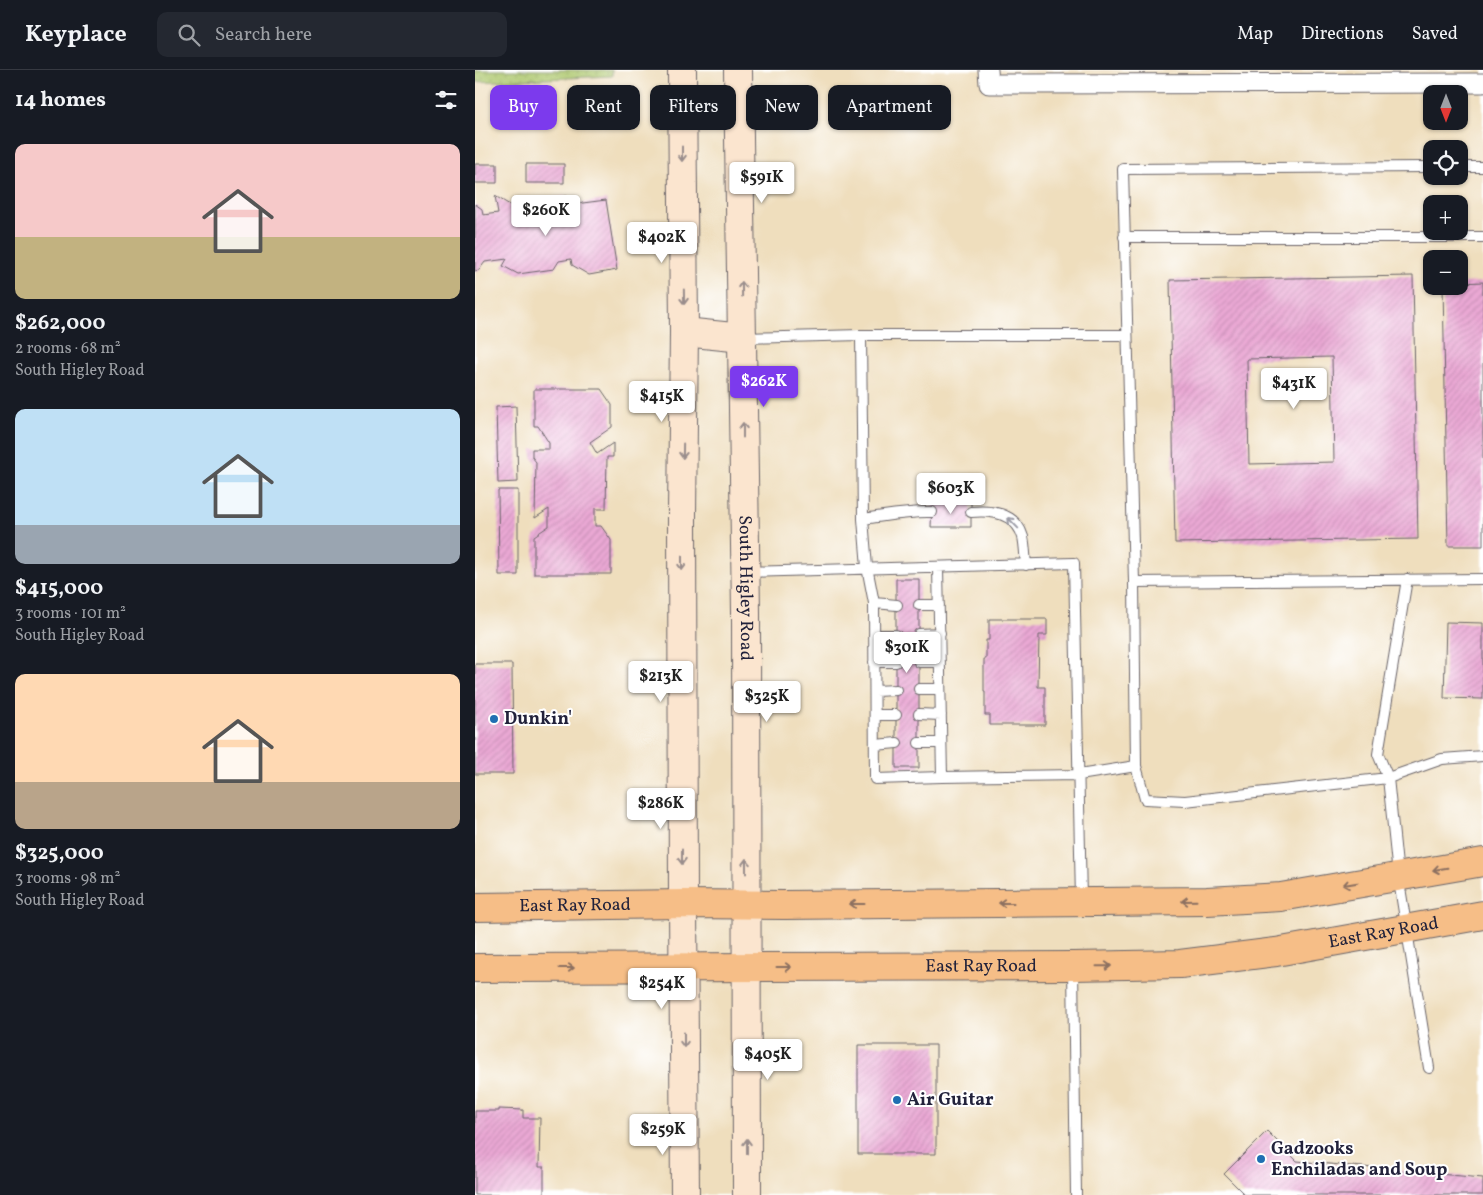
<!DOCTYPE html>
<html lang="en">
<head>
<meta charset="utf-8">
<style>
	body { margin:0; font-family:Vollkorn,serif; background:#242831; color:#f1f3f6; height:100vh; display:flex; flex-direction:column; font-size:19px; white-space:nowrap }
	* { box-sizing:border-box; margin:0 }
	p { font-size:16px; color:#9ea1a6 }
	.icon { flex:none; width:28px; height:28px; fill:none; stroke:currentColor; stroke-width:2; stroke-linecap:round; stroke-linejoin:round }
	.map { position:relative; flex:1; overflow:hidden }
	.details { display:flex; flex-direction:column; background:#171b24; width:475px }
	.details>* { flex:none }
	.banner { position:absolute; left:15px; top:15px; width:475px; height:45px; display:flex; gap:10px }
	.needle { width:32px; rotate:180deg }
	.buttons { position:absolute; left:948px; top:15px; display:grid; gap:10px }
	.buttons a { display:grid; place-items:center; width:45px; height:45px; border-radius:10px; background:#171b24; box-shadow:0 1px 4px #0004; font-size:25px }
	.price { position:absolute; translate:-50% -42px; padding:0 11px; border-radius:5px; background:#fff; color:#222; font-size:16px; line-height:32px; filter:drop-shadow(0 1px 2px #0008) }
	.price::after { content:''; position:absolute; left:50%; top:30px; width:15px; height:11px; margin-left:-8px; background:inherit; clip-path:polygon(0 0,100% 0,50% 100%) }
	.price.on { background:#7c3aed; color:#fff }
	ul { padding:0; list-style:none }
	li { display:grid; align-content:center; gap:10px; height:265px; padding:0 15px }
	li span { display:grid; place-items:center; height:155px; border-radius:10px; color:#555 }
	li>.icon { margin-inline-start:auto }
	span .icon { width:90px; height:90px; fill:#fffc; stroke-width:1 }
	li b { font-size:21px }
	h2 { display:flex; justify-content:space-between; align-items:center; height:60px; padding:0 15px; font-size:21px }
	.pill { padding:0 18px; border-radius:10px; background:#171b24; box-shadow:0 1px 4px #0004; font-size:18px; line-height:45px }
	.pill.on { background:#7c3aed; color:#fff }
	header { display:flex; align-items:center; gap:30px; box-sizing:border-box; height:70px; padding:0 25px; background:#171b24; border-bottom:1px solid #363941 }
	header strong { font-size:24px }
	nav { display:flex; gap:28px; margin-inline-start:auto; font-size:18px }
	.search { width:350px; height:45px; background:#242831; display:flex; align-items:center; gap:12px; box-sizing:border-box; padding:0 18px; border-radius:10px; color:#9ea1a6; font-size:19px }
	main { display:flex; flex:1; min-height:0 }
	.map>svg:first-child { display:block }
</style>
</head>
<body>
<header>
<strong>Keyplace</strong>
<div class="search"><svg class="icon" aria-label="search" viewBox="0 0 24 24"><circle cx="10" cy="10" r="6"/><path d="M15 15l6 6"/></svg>Search here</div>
<nav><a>Map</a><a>Directions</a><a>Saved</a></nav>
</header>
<main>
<section class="details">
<h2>14 homes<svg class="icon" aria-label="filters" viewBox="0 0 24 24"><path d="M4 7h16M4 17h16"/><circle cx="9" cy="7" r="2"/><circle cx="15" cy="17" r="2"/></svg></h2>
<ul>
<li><span style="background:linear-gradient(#f6c9c9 60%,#c2b280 0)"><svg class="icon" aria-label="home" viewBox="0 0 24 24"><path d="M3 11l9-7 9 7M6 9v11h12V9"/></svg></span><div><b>$262,000</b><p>2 rooms · 68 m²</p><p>South Higley Road</p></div></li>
<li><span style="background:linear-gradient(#bfe0f5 75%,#9aa5b1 0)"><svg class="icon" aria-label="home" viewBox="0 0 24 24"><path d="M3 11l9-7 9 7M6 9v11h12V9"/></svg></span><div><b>$415,000</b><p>3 rooms · 101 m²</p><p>South Higley Road</p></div></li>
<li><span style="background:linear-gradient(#ffd9b3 70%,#b9a48a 0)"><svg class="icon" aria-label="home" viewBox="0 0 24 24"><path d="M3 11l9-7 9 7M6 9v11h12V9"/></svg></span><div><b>$325,000</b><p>3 rooms · 98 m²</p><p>South Higley Road</p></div></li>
</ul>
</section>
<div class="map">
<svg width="1008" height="1125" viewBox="0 0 1008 1125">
	<defs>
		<pattern id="park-dots" width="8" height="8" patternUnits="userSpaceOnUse" patternTransform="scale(1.25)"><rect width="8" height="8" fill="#aec86e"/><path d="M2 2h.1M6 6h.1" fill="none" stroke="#95ac60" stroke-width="1.8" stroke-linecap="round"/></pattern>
		<pattern id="building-hatch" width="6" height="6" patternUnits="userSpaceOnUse" patternTransform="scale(1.25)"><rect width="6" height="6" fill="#eaa8d4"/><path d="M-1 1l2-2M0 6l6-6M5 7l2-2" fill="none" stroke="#c890b7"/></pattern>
	</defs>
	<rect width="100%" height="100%" fill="#fff"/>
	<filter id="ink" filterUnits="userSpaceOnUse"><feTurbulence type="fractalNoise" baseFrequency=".02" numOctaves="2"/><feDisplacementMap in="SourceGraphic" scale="10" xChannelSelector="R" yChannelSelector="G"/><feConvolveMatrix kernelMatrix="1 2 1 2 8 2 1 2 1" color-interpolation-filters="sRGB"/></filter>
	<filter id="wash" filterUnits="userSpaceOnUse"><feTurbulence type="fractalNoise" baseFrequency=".0096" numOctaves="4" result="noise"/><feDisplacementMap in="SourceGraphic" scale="20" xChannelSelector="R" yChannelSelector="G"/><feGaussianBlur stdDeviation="1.12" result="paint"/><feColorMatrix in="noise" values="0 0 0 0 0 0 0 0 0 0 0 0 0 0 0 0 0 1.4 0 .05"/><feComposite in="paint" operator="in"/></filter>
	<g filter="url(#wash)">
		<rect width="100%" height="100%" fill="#efdebd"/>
		<path fill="url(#park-dots)" stroke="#687554" d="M0,0H137V6L0,12Z"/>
		<g id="blocks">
			<path fill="url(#building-hatch)" fill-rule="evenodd" d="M0,94H22V113H0Z
				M51,94H89V113H51Z
				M20,126L35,135L91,126L81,145L95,143L100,134L131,130L142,200L114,205L97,195L96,189L84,191L79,199L43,204L28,196L32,189L10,192L4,200L0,201V134L7,139L8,145L23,143Z
				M938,206L943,469L700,473L695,210ZM857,287L859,392L774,394L772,289Z
				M1008,212V476H973L968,216H984V213Z
				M59,319H126L137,335V357L115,372L122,384L138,373V387H132L131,439H120V456H126L136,470V504H59V466L74,456V439L60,448L61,392L57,387V379H74V373L63,356H59Z
				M41,336L43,412L23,413L21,337Z
				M23,420H43V505H24Z
				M457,432H496V457H456Z
				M421,509H444V698H421Z
				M514,549H572V565H564L563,617H570V655H515V645H510V622H509V589H511V570H514Z
				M971,552L1008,553V629L969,628Z
				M0,594H37L38,704H0Z
				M383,975H461V1084H383Z
				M24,1039L48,1040V1048H65L64,1097H69V1125H0V1041H24Z
				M792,1061L822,1091L1008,1108V1125H770L749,1104Z"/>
		</g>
	</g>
	<g filter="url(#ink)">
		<use href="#blocks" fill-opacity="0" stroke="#6a6468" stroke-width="1"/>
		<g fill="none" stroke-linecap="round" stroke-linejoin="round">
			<g stroke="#6a6468" stroke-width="12">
				<path id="lane" d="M956,97L648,99L659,512L1008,509
					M984,97H1008
					M649,167H1008
					M386,265H652
					M269,268L386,265L388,449L392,497L399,533L400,709L467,707
					M496,442C517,440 541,443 548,467C550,476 550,486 551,495
					M388,449C411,446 434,441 457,442
					M463,497L467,707L604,705L661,696
					M271,502L599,493L606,830
					M932,509L903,684L913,708L967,689L1008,686
					M659,512L661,696L670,729L710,731L913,708L923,805L954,998
					M399,533L422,535
					M444,535H464
					M444,564L465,563
					M399,565H421
					M399,592H421
					M444,592H465
					M444,619H465
					M400,621L421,620
					M444,644L466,645
					M400,645H421
					M444,673H466
					M400,675L422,673
					M598,896L601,1125"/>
			</g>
			<g stroke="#6a6468" stroke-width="21">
				<path id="street" d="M513,0L514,14L1008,13"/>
			</g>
			<g stroke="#6a6468" stroke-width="30">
				<g id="secondary">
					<path d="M207,0L209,262L207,444L208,834L210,1125"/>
					<path id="s1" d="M263,0L271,542L272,1125"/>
					<path d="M209,262L268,268"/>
				</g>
			</g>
			<g stroke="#6a6468" stroke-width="30">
				<g id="primary">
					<path id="s2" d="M0,837L208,834L309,835L732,831L806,827L1008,792"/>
					<path id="s3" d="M0,898L598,896L705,894L801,882L1008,845"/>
				</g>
			</g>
			<use href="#lane" stroke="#fff" stroke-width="10"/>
			<use href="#street" stroke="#fff" stroke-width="19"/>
			<use href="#secondary" stroke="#fbe5cf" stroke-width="28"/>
			<use href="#primary" stroke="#f6be87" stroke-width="28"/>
		</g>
		<defs><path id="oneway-shaft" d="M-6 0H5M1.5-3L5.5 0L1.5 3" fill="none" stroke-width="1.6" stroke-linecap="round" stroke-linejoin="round" transform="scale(1.25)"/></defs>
		<g stroke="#998d8c">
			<use href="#oneway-shaft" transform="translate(207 84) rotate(90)"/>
			<use href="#oneway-shaft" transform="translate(267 219) rotate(-91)"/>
			<use href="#oneway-shaft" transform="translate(209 227) rotate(89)"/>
			<use href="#oneway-shaft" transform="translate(268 360) rotate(-90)"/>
			<use href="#oneway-shaft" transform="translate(208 381) rotate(91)"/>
			<use href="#oneway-shaft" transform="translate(207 493) rotate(90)"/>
			<use href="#oneway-shaft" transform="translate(207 787) rotate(90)"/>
			<use href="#oneway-shaft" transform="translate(271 796) rotate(-90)"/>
			<use href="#oneway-shaft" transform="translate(209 970) rotate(90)"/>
			<use href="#oneway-shaft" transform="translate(272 1076) rotate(-90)"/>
		</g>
		<use stroke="#9c9ca7" href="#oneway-shaft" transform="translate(538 453) rotate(-134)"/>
		<g stroke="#8c7061">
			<use href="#oneway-shaft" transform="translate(965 799) rotate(171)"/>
			<use href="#oneway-shaft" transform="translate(875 814) rotate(170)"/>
			<use href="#oneway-shaft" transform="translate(714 831) rotate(179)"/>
			<use href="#oneway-shaft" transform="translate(531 833) rotate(180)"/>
			<use href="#oneway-shaft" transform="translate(382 834) rotate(180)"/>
			<use href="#oneway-shaft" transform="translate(629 896) rotate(-1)"/>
			<use href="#oneway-shaft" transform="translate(309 897)"/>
			<use href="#oneway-shaft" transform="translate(92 898)"/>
		</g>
	</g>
	<g fill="#1f6fb2" stroke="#fff" stroke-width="2">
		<circle cx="19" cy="649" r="5"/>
		<circle cx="422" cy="1030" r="5"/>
		<circle cx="786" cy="1089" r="5"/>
	</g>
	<g text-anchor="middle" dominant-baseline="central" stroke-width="4" stroke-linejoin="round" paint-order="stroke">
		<g font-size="18" fill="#22223b" stroke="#fff">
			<text stroke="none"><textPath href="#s1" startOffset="518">South Higley Road</textPath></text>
			<text stroke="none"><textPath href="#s2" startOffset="100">East Ray Road</textPath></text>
			<text stroke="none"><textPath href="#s3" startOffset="911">East Ray Road</textPath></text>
			<text stroke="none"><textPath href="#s3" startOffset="506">East Ray Road</textPath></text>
		</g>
		<g font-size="18" font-weight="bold" fill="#22223b" stroke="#fff" text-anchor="start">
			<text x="29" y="649">Dunkin'</text>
			<text x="432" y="1030">Air Guitar</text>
			<text x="796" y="1079">Gadzooks<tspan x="796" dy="21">Enchiladas and Soup</tspan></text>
		</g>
	</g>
</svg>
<div class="buttons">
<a><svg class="needle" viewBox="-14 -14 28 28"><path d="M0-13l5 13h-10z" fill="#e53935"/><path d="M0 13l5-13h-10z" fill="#9ea1a6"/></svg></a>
<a><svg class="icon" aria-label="locate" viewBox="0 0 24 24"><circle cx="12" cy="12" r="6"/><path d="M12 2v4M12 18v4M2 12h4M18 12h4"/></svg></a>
<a>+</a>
<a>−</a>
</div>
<b class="price" style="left:287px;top:134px">$591K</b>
<b class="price" style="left:71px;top:167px">$260K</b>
<b class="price" style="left:187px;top:194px">$402K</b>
<b class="price on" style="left:289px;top:338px">$262K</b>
<b class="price" style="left:819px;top:340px">$431K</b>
<b class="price" style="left:187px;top:353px">$415K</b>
<b class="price" style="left:476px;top:445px">$603K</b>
<b class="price" style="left:432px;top:604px">$301K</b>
<b class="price" style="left:186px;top:633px">$213K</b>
<b class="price" style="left:292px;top:653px">$325K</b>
<b class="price" style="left:186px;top:760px">$286K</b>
<b class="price" style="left:187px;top:940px">$254K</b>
<b class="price" style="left:293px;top:1011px">$405K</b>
<b class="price" style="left:188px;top:1086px">$259K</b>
<div class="banner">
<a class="pill on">Buy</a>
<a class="pill">Rent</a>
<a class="pill">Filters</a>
<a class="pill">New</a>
<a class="pill">Apartment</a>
</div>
</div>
</main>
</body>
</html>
